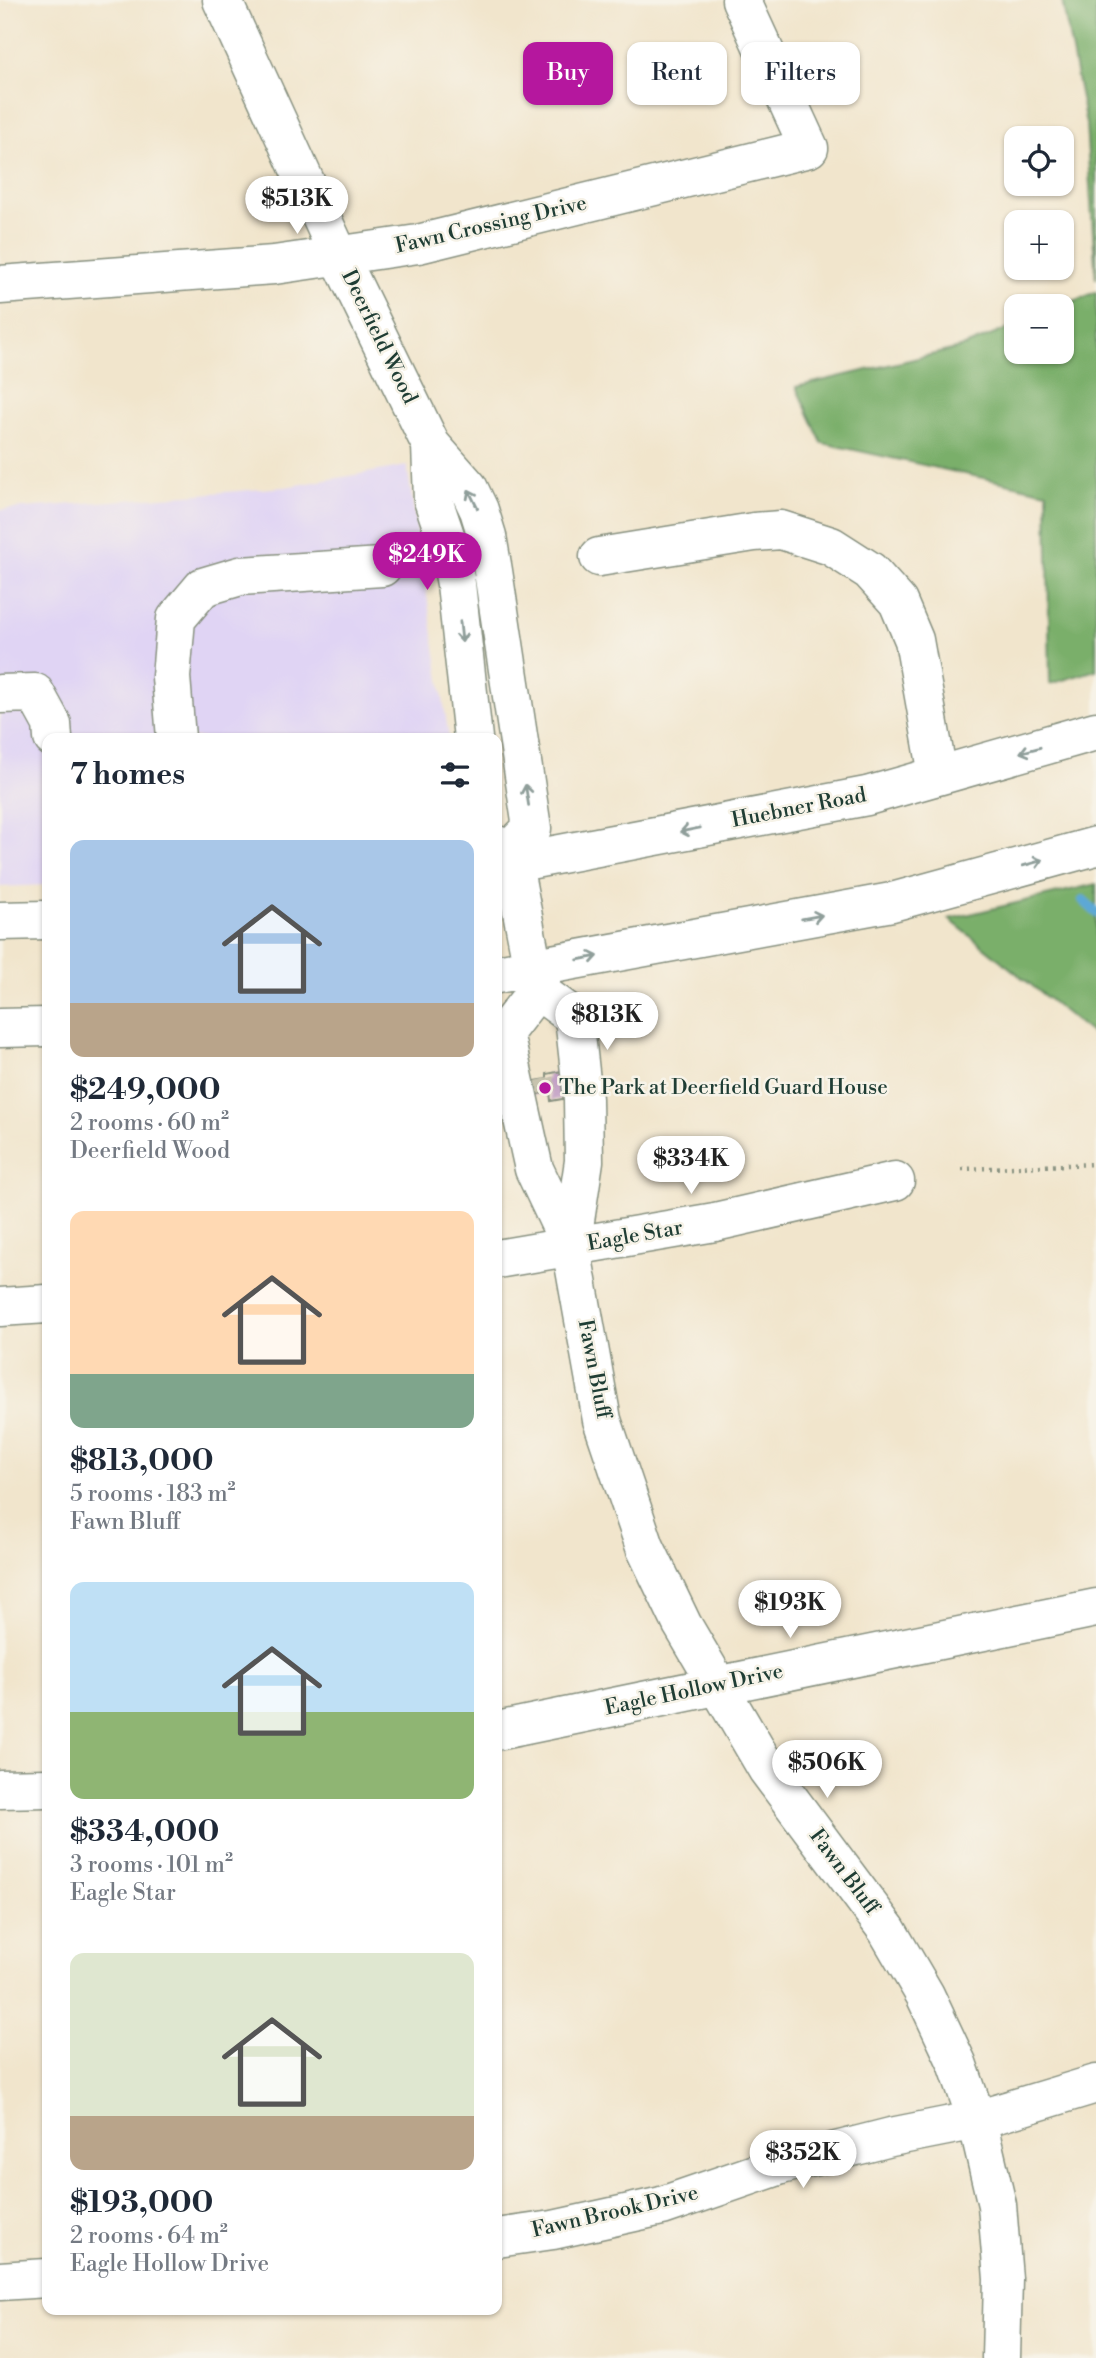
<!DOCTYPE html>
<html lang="en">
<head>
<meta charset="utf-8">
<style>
	body { margin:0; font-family:"Libre Bodoni",serif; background:#f2f2f3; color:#1f2937; height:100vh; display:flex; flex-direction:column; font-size:26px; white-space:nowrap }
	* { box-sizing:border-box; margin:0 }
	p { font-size:23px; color:#747a83 }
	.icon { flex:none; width:38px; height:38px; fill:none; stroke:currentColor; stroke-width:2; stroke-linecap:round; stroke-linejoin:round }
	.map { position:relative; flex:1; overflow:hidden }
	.side { position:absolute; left:42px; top:733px; width:460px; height:1582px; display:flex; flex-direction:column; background:#fff; border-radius:14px; box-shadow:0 2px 5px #0004 }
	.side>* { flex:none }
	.top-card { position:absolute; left:523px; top:42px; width:467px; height:63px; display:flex; gap:14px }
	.buttons { position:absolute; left:1004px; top:126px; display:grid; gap:14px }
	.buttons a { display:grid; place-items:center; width:70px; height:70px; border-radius:14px; background:#fff; box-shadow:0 2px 5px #0004; font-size:35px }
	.price { position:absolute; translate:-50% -60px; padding:0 16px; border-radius:24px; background:#fff; color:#222; font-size:23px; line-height:46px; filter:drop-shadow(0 2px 4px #0008) }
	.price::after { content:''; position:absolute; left:50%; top:42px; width:21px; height:16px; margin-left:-10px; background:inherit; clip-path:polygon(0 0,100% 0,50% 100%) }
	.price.active { background:#b5179e; color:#fff }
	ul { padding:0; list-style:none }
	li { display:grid; align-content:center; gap:14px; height:371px; padding:0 28px }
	li span { display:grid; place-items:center; height:217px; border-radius:14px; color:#555 }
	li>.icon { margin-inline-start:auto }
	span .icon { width:126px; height:126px; fill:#fffc; stroke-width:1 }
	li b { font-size:30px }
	h2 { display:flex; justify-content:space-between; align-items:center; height:84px; padding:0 28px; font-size:30px }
	.chip { padding:0 24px; border-radius:14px; background:#fff; box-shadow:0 2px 5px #0004; font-size:24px; line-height:63px }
	.chip.active { background:#b5179e; color:#fff }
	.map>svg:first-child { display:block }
</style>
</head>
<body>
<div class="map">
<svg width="1096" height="2358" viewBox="0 0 1096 2358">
	<rect width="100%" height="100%" fill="#f7f3e8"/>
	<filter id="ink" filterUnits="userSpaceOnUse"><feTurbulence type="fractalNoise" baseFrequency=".0143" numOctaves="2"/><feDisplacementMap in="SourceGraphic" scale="14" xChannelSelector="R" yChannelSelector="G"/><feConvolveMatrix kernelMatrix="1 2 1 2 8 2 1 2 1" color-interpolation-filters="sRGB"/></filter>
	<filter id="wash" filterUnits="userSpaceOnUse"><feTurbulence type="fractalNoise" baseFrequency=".00686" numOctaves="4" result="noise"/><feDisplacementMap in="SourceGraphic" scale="28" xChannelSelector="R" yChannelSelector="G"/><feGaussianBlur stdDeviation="1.57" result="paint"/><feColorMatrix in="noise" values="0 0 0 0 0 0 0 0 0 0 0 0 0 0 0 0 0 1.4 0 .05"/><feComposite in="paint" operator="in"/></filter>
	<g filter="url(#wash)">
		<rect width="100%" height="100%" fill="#f1e5cc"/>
		<path fill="#e0d4f4" d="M407,466L449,738H47V885L0,887V510L286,487Z"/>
		<path fill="#7aaf6b" stroke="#4c7650" stroke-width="2" d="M1062,0H1096V279L1086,124Z
			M1096,292V670L1050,684L1047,492L822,443L796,387L960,348L1017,325V352H1062V306Z
			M1096,884V1037L949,919Z"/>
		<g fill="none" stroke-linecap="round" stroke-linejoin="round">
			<path stroke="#5da8d5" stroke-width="10" d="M1083,900L1096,912"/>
		</g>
		<g id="blocks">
			<path fill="#be99c2" d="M562,1071L568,1098L551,1101L550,1092L525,1096L523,1083L547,1079V1074Z"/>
		</g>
	</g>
	<g filter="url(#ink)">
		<use href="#blocks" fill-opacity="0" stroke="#889180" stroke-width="2"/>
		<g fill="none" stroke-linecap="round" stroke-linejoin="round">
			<path stroke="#c7c3ae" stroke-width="38" stroke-dasharray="38 19" stroke-linecap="butt" d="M535,1081L538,1094"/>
			<g stroke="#889180" stroke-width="41">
				<path id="minor" d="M222,0L339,256L431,445L468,487L479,510L487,536L493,571L532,828L508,852
					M0,285L274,265L418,244L809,148L741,0
					M431,445L433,500L449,547L456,584L473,738
					M599,557L754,532L781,530L831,546L870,571L898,602L914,640L938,775
					M0,694L35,693L52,724L53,738
					M176,738L171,677L176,619L203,587L240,576L382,567
					M497,845L508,852L513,864L537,990L504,1033L534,1169L571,1247L602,1420L645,1547L682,1624L767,1769L887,1930L925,1995L957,2063L977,2120L997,2205L1003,2279L1001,2358
					M537,990L574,1017L583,1099L584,1161L571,1247
					M497,1259L715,1222L895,1181
					M0,1307L47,1304
					M497,1731L1096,1608
					M0,1789L47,1788
					M497,2238L553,2230L662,2206L781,2165L891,2137L977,2120L1096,2084
					M0,2281L47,2278"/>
			</g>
			<g stroke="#889180" stroke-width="41">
				<path id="major" d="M497,866L867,796L1096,731
					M0,921L47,920
					M497,974L892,902L1096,846
					M0,1028L47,1027"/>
			</g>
			<path stroke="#889180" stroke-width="4.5" stroke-dasharray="2 5" stroke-linecap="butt" d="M962,1169L1096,1164"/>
			<use href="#minor" stroke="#fff" stroke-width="38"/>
			<use href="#major" stroke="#fff" stroke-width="38"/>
		</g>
		<defs><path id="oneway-shaft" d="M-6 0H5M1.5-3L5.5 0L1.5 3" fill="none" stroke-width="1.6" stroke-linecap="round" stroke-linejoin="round" transform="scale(1.75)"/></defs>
		<g stroke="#8f9e9a">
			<use href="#oneway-shaft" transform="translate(473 499) rotate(-116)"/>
			<use href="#oneway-shaft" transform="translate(461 632) rotate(84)"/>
			<use href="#oneway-shaft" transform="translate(1030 750) rotate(165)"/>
			<use href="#oneway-shaft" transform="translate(527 795) rotate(-99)"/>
			<use href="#oneway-shaft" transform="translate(690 830) rotate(169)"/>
			<use href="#oneway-shaft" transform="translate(1033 863) rotate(-16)"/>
			<use href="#oneway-shaft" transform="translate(812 917) rotate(-10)"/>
			<use href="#oneway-shaft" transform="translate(588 958) rotate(-10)"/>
		</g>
	</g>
	<circle fill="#b5179e" stroke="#f7f3e8" stroke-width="2.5" cx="545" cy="1088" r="7"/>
	<g text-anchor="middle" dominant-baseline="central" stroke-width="5" stroke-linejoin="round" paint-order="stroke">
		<g font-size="21" fill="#1f3d34" stroke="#f7f3e8">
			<text transform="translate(491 225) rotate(-13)">Fawn Crossing Drive</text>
			<text transform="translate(379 337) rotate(64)">Deerfield Wood</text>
			<text transform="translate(799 808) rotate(-11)">Huebner Road</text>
			<text transform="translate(635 1236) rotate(-10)">Eagle Star</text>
			<text transform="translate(594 1369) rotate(79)">Fawn Bluff</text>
			<text transform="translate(694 1690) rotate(-12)">Eagle Hollow Drive</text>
			<text transform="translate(844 1872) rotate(53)">Fawn Bluff</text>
			<text transform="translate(615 2212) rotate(-13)">Fawn Brook Drive</text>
		</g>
		<g font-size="21" fill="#1f3d34" stroke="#f7f3e8" text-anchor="start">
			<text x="559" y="1088">The Park at Deerfield Guard House</text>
		</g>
	</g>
</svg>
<div class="buttons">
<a><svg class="icon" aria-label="locate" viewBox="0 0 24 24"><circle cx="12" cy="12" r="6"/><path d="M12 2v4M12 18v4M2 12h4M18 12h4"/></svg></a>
<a>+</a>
<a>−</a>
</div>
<b class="price" style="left:297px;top:236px">$513K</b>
<b class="price active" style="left:427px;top:592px">$249K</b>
<b class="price" style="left:607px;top:1052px">$813K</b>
<b class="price" style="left:691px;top:1196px">$334K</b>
<b class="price" style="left:790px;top:1640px">$193K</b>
<b class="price" style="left:827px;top:1800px">$506K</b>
<b class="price" style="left:803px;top:2190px">$352K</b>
<div class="top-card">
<a class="chip active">Buy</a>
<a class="chip">Rent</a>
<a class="chip">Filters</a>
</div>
<section class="side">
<h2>7 homes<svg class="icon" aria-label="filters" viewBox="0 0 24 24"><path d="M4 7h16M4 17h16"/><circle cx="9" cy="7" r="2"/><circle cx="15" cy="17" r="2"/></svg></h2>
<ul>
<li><span style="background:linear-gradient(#a9c7e8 75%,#b9a48a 0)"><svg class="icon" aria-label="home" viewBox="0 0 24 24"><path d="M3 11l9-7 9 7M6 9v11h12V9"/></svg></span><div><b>$249,000</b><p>2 rooms · 60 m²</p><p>Deerfield Wood</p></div></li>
<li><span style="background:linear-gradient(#ffd9b3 75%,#7fa58c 0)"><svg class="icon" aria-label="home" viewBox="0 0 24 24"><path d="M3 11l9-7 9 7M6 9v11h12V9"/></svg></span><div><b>$813,000</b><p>5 rooms · 183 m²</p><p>Fawn Bluff</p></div></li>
<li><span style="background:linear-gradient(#bfe0f5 60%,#8fb573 0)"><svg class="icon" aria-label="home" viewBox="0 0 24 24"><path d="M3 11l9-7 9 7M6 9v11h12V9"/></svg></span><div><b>$334,000</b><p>3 rooms · 101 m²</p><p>Eagle Star</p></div></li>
<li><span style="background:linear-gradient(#dfe7d0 75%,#b9a48a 0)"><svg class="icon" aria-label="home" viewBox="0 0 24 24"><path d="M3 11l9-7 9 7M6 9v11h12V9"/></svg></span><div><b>$193,000</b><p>2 rooms · 64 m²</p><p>Eagle Hollow Drive</p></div></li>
</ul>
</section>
</div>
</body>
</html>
